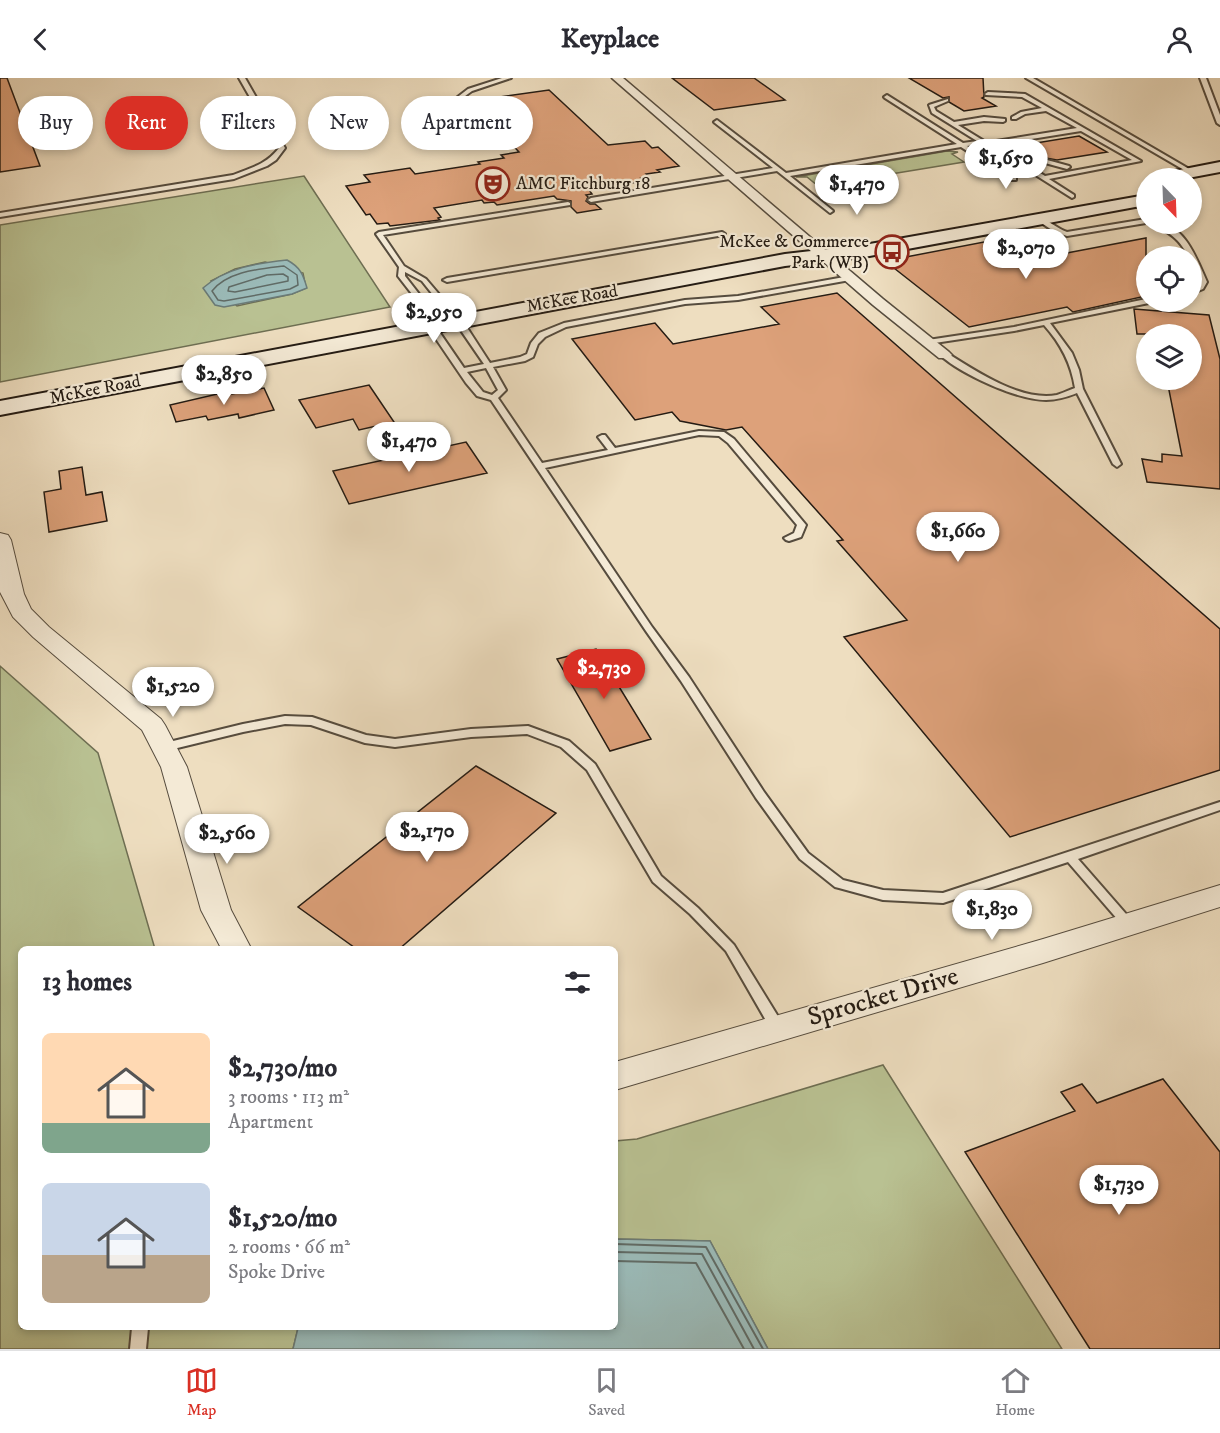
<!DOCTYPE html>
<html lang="en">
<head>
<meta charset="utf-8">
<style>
	body { margin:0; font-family:"IM FELL DW Pica",serif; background:#f2f2f3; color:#2b2b33; height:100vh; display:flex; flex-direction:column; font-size:22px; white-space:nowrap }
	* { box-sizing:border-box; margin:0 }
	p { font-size:20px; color:#7c7c81 }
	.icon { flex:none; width:33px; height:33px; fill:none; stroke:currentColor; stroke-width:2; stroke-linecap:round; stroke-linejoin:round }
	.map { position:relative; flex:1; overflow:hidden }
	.details { position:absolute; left:18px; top:868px; width:600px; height:384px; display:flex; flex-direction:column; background:#fff; border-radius:9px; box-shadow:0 3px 9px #0003 }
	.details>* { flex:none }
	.top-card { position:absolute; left:18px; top:18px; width:600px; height:54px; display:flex; gap:12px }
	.needle { width:39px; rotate:157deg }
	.fabs { position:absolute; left:1136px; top:90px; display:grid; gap:12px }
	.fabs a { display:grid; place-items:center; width:66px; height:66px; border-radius:50%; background:#fff; box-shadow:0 3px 9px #0003; font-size:30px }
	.price { position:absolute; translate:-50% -51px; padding:0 14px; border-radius:21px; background:#fff; color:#222; font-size:20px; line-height:39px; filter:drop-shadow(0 2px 3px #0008) }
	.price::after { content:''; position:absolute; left:50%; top:36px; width:18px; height:14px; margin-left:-9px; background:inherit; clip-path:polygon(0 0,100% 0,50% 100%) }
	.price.on { background:#d93025; color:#fff }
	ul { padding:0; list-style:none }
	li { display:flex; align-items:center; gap:18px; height:150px; padding:0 24px }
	li span { display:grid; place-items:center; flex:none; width:168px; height:120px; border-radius:9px; color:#555 }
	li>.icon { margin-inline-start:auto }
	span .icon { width:72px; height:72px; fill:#fffc; stroke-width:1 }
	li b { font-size:26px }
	h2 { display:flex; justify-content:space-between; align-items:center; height:72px; padding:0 24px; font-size:26px }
	.chip { padding:0 21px; border-radius:27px; background:#fff; box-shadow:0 3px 9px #0003; font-size:21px; line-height:54px }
	.chip.on { background:#d93025; color:#fff }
	header { display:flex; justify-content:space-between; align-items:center; height:78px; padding:0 24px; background:#fff; font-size:27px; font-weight:700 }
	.dock { display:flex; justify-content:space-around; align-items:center; height:84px; border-top:2px solid #e1e1e2; background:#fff; font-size:16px; color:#7c7c81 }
	.dock a { display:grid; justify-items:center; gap:3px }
	.dock .on { color:#d93025 }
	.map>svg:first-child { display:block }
</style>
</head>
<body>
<header><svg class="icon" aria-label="back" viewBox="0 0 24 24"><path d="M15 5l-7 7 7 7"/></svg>Keyplace<svg class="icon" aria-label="person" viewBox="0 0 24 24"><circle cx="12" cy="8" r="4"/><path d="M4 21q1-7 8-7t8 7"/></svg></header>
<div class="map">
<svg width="1220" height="1271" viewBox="0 0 1220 1271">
	<rect width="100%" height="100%" fill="#eedec0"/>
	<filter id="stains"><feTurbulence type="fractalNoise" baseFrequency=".00333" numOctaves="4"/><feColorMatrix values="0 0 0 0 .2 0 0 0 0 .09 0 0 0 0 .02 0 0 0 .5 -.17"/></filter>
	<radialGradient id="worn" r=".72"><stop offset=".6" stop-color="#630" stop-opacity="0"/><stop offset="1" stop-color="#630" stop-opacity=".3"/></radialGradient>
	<path fill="#b9c192" stroke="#6e6e52" stroke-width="1.5" fill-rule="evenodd" d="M947,73L958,74L952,76L964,84L818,108L807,99H796Z
		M304,98L390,229L0,304V147ZM265,184L303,195L306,210L292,216L237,228L211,203L235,191Z
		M0,588L98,675L155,871L21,872V1250H298L293,1271H0Z
		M883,987L1062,1271H768L710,1163L615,1161V1063L637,1061Z"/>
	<path fill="#9bbbb9" stroke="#6b7b77" stroke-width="1.5" d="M287,182C300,189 303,196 307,210L292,216L224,229L215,227L203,210C225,190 258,185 287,182Z
		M615,1161L710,1163L768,1271H293L298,1250H615Z"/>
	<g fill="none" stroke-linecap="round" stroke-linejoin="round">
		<path stroke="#606b66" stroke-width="1.5" d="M284,188L297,197L298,207L290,211L224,223L218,222L212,213C228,193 260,191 284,188Z
			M283,196L288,199V203L235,214L228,213L229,209L267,197Z"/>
		<path stroke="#606b66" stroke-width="2" d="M615,1166L706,1169L763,1271
			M615,1174L702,1176L754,1271
			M615,1183L696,1185L744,1271"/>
	</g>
	<path fill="#dda17a" stroke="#241b13" stroke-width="1.5" d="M0,0H7L40,88L0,94Z
		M672,0H754L785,22L714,32Z
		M909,0H983L984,19L982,20L996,28L964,33L949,24V19L943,20Z
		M549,12L608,67L645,63L652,70L658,69L679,88L657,92L660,94L646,96L649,99L641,100L644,103L589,112L592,116L586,117L588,119L586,123L590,126H595L601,131L577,135L571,129V123L557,121L554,118L497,127L494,124L484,125L482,122L434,130L441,139L438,140L440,142L390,148L388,145L377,146L370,136L366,137L346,108L370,104L364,97L410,90L415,96L480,86L478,84L504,80L501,77L519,74L471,23Z
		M1079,58L1107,74L1057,82L1046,80L1042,85L1038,86L1011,69Z
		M1146,160V218L1073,234L1067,229L969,249L885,183L984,164L1014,185Z
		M837,215L1220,551V692L1010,759L844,559L907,542L837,463L843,462L742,349L726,352L680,343L672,334L635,342L572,261L655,245L673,266L779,246L761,229Z
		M1134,231L1209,237L1220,281V411L1147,404L1142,381L1162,384V376L1182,378L1167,302H1191V256H1137Z
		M369,307L394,344L359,352L353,341L316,350L299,322Z
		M264,310L274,332L239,340L238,336L208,342L206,338L176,344L170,327L230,313L232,316Z
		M466,364L487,395L349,426L333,393Z
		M82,389L86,417L102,414L107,443L49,454L44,414L61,411L59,393Z
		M596,571L651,661L610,673L557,581Z
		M476,688L556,735L398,872H358L298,829Z
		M1163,1001L1220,1074V1271H1090L965,1074L1075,1033L1061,1014L1082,1006L1097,1025Z"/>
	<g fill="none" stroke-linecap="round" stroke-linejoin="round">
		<g stroke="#564c3e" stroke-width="4">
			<path id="service" d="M239,0H245L285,70L276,82L267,88L234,101L0,139V135L233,97C251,90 267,86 279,70Z
				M502,0H511L472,13L461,21L479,48L474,49L455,21L468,11Z
				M1026,0H1033L1196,95L1191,96Z
				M1200,0H1206L1220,37V47L1217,45Z
				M988,14L1025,16L1141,83L1049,101L1074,117V119L1072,120L988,67L982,66L967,68L1016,100V102H1012L961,69L790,98L832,132L833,133L830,135L777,93L591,124L588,122L591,120L773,90L715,45L714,44L717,42L786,95L957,66L885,20L884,19L887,17L963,65L977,63L932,35L929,27L948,21V23L934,29L936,33L954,44L984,39L1005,41V43L1003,44L984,43L958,47L984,63L990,64L1077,50L1046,33L1025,36L1016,41H1012V39L1021,34L1042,30L1022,19L986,17L985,16ZM1081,53L1132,82L1045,98L995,67Z
				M1047,82L1069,88L1070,89L1067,91L1045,85L1044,84Z
				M568,124L570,125V127L383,157L404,188L426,201L466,248L490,285L520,279L527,276L531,265L539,255L564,245L685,222L738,218L850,198L853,200L850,202L738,222L685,226L566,249L545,259L538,266L533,279L525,283L493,289L506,312L498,320L542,385L608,372L598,359L602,357H605L615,370L699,353L724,354L734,361L806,447L801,459L789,463L786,462L784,460L794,455L797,447L728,365L719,358L699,357L545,390L652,549L689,599L764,714L808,775L843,802L883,812L943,815L1220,724V732L1078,781L1133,844L1135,847L1133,850L1129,852L1125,850L1068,784L943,825L883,822L839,810L835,809L800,781L756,720L681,603L646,553L491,322L477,318L466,305L432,255L419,225L398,198L399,189L376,156L379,154ZM405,194L422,203L460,251L484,286L464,290L440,255L426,225L405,198ZM486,290L498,312L492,317L483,314L467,294Z
				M1037,140C1047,140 1057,151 1067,154L1146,141V145L1067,158L1055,154L1037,142Z
				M1154,146C1184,143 1197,182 1207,204L1203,211L1191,216V211L1198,209L1199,204L1191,184V178H1188C1179,160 1170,156 1154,146Z
				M722,154L725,156L724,157L447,204L443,202L447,200Z
				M1146,221V224L1149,225L1050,245L1072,275L1079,292L1083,311L1121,386L1117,389L1113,386L1077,315C1067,319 1057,322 1046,322C1017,322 961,296 940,277L947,275C976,293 1021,324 1057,317C1063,315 1069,312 1075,310C1071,285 1061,266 1044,247L1014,253L928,266L924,264L928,262L1014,249Z
				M285,638L312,639L366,657L395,661L471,651L528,648L569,663L595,686L661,798L698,830L734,867L782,945L784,949L782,953L777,954L772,953L726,873L690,836L653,804L587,692L561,669L527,656L471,659L395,669L365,665L311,647L285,646L243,654L165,673L160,669L165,665L243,646Z
				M132,1250H148L146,1271H130Z"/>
		</g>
		<g stroke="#564c3e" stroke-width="3">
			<path id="minor" d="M612,0H623L883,221L949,274L952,277L949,280H939L873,227Z"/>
		</g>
		<g stroke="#564c3e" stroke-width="2">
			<path id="tertiary" d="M0,455L8,457L11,462L24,516L31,531L49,549L161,641L165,647L187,689L231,832L252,872H222L201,832L161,689L142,652L33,559L13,539L0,514Z
				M1220,807V829L1043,885L615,1012V984L1043,861Z"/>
		</g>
		<g stroke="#241b13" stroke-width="4">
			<path id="secondary" d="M1220,84V94L1188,100H1157L1159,96Z
				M1146,117V127L864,179L785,188L0,337V323L785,176L864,167Z"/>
		</g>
		<use href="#service" fill="#f4ead6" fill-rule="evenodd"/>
		<use href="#minor" fill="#f4ead6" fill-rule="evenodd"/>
		<use href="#tertiary" fill="#f4ead6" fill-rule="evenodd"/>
		<use href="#secondary" fill="#f4ead6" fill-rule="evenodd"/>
	</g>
	<defs>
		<g id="theatre-ring" transform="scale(1.725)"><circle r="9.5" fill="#f4ead6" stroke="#8f2418" stroke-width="1.5"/><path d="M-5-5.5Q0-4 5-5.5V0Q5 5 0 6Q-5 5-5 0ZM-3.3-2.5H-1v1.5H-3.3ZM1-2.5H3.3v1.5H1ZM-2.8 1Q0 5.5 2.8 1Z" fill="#8f2418"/></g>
		<g id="bus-ring" transform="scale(1.725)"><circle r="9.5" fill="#f4ead6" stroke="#8f2418" stroke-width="1.5"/><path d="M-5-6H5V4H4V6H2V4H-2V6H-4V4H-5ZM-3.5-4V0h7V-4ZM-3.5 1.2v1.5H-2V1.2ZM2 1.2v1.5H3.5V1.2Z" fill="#8f2418"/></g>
	</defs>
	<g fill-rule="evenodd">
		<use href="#theatre-ring" x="493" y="106"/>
		<use href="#bus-ring" x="892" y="174"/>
	</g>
	<g text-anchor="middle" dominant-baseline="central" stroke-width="4.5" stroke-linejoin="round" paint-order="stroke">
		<g font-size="18" fill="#241b13" stroke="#f4ead6" text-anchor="start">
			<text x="516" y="106">AMC Fitchburg 18</text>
			<text x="869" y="164" text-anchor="end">McKee &amp; Commerce<tspan x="869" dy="21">Park (WB)</tspan></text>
		</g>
		<g font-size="18" fill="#241b13" stroke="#f4ead6">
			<text transform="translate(572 221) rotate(-10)">McKee Road</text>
			<text transform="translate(95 312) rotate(-11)">McKee Road</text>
		</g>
		<g font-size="26" fill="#241b13" stroke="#f4ead6">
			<text transform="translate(883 919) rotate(-16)">Sprocket Drive</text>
		</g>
	</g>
	<rect width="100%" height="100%" filter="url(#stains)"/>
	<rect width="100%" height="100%" fill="url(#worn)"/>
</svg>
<div class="fabs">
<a><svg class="needle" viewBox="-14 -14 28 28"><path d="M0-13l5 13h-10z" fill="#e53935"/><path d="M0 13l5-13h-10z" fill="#7c7c81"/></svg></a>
<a><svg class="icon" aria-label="locate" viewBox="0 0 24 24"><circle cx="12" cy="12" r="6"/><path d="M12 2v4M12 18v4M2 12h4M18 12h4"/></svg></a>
<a><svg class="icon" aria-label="layers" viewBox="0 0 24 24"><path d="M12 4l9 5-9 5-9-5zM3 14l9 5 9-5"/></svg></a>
</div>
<b class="price" style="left:1006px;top:112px">$1,650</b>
<b class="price" style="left:857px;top:138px">$1,470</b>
<b class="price" style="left:1026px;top:202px">$2,070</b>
<b class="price" style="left:434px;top:266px">$2,950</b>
<b class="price" style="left:224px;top:328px">$2,850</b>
<b class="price" style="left:409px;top:395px">$1,470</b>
<b class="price" style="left:958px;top:485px">$1,660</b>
<b class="price on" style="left:604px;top:622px">$2,730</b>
<b class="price" style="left:173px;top:640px">$1,520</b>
<b class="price" style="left:427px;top:785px">$2,170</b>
<b class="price" style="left:227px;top:787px">$2,560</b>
<b class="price" style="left:992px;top:863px">$1,830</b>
<b class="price" style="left:1119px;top:1138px">$1,730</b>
<div class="top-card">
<a class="chip">Buy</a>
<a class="chip on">Rent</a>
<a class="chip">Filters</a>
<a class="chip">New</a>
<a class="chip">Apartment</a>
</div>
<section class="details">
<h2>13 homes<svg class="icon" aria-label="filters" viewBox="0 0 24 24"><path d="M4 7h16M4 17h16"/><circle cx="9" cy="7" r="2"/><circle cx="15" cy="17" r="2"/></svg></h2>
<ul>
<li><span style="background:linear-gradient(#ffd9b3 75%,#7fa58c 0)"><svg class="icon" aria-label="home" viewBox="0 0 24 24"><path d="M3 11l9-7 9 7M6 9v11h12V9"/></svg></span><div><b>$2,730/mo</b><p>3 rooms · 113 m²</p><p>Apartment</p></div></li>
<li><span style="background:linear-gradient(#c9d6e8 60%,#b9a48a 0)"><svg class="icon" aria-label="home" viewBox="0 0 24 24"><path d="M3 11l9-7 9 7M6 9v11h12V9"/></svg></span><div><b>$1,520/mo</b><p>2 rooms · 66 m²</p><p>Spoke Drive</p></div></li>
</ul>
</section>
</div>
<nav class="dock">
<a class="on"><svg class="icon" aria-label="map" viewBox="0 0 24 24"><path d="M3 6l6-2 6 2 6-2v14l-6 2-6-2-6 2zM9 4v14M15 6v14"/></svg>Map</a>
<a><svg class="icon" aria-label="saved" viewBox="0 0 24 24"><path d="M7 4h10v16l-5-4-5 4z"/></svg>Saved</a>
<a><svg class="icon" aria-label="home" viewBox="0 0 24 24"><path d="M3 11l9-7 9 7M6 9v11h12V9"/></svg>Home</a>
</nav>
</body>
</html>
